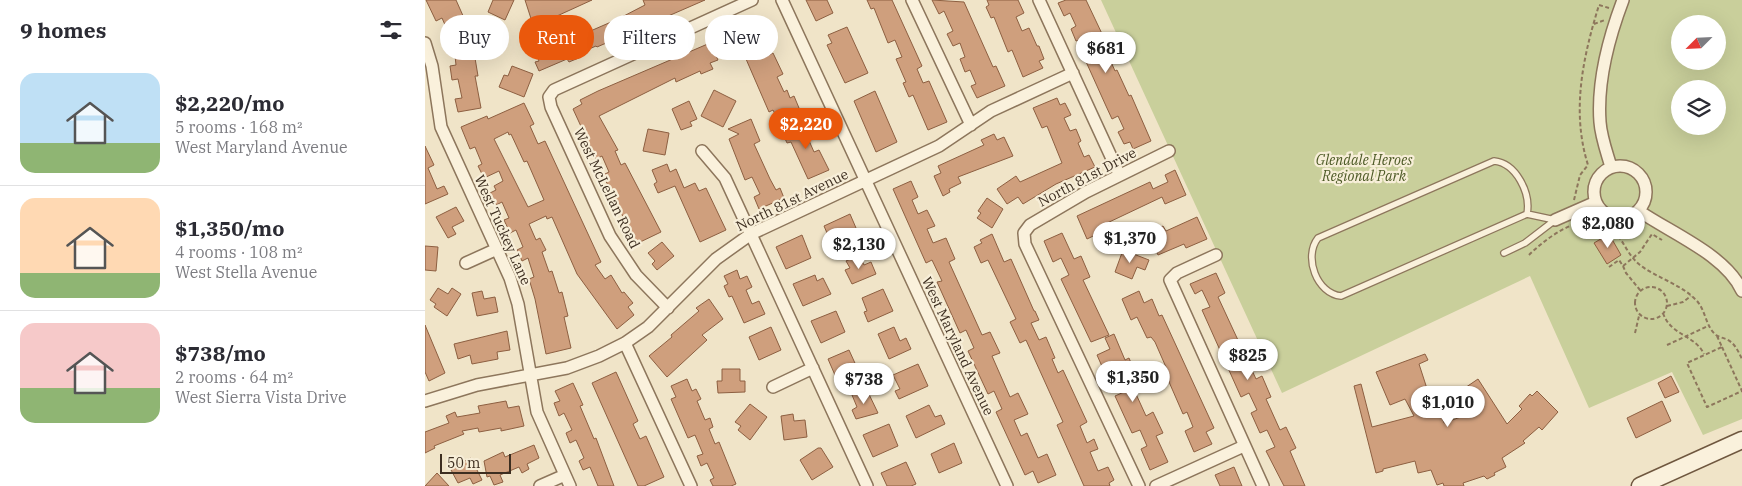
<!DOCTYPE html>
<html lang="en">
<head>
<meta charset="utf-8">
<style>
	body { margin:0; font-family:"IBM Plex Serif",serif; background:#f2f2f3; color:#2b2b33; height:100vh; display:flex; flex-direction:column; font-size:19px; white-space:nowrap }
	* { box-sizing:border-box; margin:0 }
	p { font-size:16px; color:#7c7c81 }
	.icon { flex:none; width:28px; height:28px; fill:none; stroke:currentColor; stroke-width:2; stroke-linecap:round; stroke-linejoin:round }
	.map { position:relative; flex:1; overflow:hidden }
	.drawer { display:flex; flex-direction:column; background:#fff; width:425px }
	.drawer>* { flex:none }
	.top-card { position:absolute; left:15px; top:15px; width:475px; height:45px; display:flex; gap:10px }
	.needle { width:32px; rotate:246deg }
	.controls { position:absolute; left:1246px; top:15px; display:grid; gap:10px }
	.controls a { display:grid; place-items:center; width:55px; height:55px; border-radius:50%; background:#fff; box-shadow:0 5px 20px #0002; font-size:25px }
	.scale { position:absolute; left:15px; bottom:12px; width:71px; box-sizing:border-box; padding-left:5px; border:2px solid #3d2e20; border-top:0; font-size:14px; line-height:18px; white-space:nowrap; color:#3d2e20; -webkit-text-stroke:4px #f7eed8; paint-order:stroke }
	.price { position:absolute; translate:-50% -42px; padding:0 11px; border-radius:18px; background:#fff; color:#222; font-size:16px; line-height:32px; filter:drop-shadow(0 1px 2px #0008) }
	.price::after { content:''; position:absolute; left:50%; top:30px; width:15px; height:11px; margin-left:-8px; background:inherit; clip-path:polygon(0 0,100% 0,50% 100%) }
	.price.active { background:#ea580c; color:#fff }
	ul { padding:0; list-style:none }
	li { display:flex; align-items:center; gap:15px; height:125px; padding:0 20px }
	li+li { border-top:1px solid #e1e1e2 }
	li span { display:grid; place-items:center; flex:none; width:140px; height:100px; border-radius:15px; color:#555 }
	li>.icon { margin-inline-start:auto }
	span .icon { width:60px; height:60px; fill:#fffc; stroke-width:1 }
	li b { font-size:21px }
	h2 { display:flex; justify-content:space-between; align-items:center; height:60px; padding:0 20px; font-size:21px }
	.chip { padding:0 18px; border-radius:22px; background:#fff; box-shadow:0 5px 20px #0002; font-size:18px; line-height:45px }
	.chip.active { background:#ea580c; color:#fff }
	main { display:flex; flex:1; min-height:0 }
	.map>svg:first-child { display:block }
</style>
</head>
<body>
<main>
<section class="drawer">
<h2>9 homes<svg class="icon" aria-label="filters" viewBox="0 0 24 24"><path d="M4 7h16M4 17h16"/><circle cx="9" cy="7" r="2"/><circle cx="15" cy="17" r="2"/></svg></h2>
<ul>
<li><span style="background:linear-gradient(#bfe0f5 70%,#8fb573 0)"><svg class="icon" aria-label="home" viewBox="0 0 24 24"><path d="M3 11l9-7 9 7M6 9v11h12V9"/></svg></span><div><b>$2,220/mo</b><p>5 rooms · 168 m²</p><p>West Maryland Avenue</p></div></li>
<li><span style="background:linear-gradient(#ffd9b3 75%,#8fb573 0)"><svg class="icon" aria-label="home" viewBox="0 0 24 24"><path d="M3 11l9-7 9 7M6 9v11h12V9"/></svg></span><div><b>$1,350/mo</b><p>4 rooms · 108 m²</p><p>West Stella Avenue</p></div></li>
<li><span style="background:linear-gradient(#f6c9c9 65%,#8fb573 0)"><svg class="icon" aria-label="home" viewBox="0 0 24 24"><path d="M3 11l9-7 9 7M6 9v11h12V9"/></svg></span><div><b>$738/mo</b><p>2 rooms · 64 m²</p><p>West Sierra Vista Drive</p></div></li>
</ul>
</section>
<div class="map">
<svg width="1317" height="486" viewBox="0 0 1317 486">
	<rect width="100%" height="100%" fill="#f0e4c8"/>
	<path fill="#c9cf9b" fill-rule="evenodd" d="M676,0H1317V419L1278,435L1247,372L1164,408L1105,276L857,393ZM1255,24H1292V61H1255ZM1255,89H1292V126H1255Z"/>
	<path fill="#cf9f7d" stroke="#8d5f41" fill-rule="evenodd" d="M1,0H31L39,18L42,17L51,38L23,50L17,37L24,34L17,18L11,21Z
		M68,0H89L80,20L63,12Z
		M100,0H167L121,21L123,27L110,31Z
		M218,0H280L172,47L171,46L155,53L156,57L144,62L142,59L114,71L110,62L114,61L109,49L116,46L117,50L130,44L131,46L193,19L220,5Z
		M381,0H402L408,13L391,21Z
		M442,0H467L497,66L492,69L498,83L504,81L522,122L503,130L488,95L484,97L478,83L481,82L471,59L477,57L470,40L463,43L449,8L446,9Z
		M507,0L539,2L568,67L571,66L580,86L552,98L546,86L551,84L545,70L540,72L535,59L540,57L535,43L528,46L522,34L528,31L519,11L514,14Z
		M562,0H593L599,13L591,17L597,31L604,28L612,46H614L619,59L614,61L618,68L598,77L587,50L583,52L569,17L566,18L561,7L564,5Z
		M641,0H661L679,38L676,39L690,71L692,70L704,96L706,95L726,141L708,149L705,142L699,144L693,132L699,129L693,116L687,119L681,106L658,55L664,53L658,39L651,41L646,29L651,26L645,13L639,16L633,3Z
		M334,18L343,39L334,43L340,57L348,53L358,74L352,77L359,92L362,90L365,98L369,96L374,108L352,118L348,110L344,112L308,29Z
		M422,27L443,73L420,83L402,45L407,43L403,35Z
		M285,43L293,60L285,63L288,69L276,74L275,71L251,82L250,78L174,116L193,150L190,151L196,165L200,163L236,232L211,244L178,175L184,172L177,156L171,159L148,109L157,104L155,100L173,91Z
		M49,52L53,76H50L56,108L33,112L30,99L37,98L33,79L27,80L25,66L31,65L30,56Z
		M87,66L108,74L99,97L74,87L79,75L83,76Z
		M289,90L311,101L298,127L276,116Z
		M450,91L472,142L451,152L429,101Z
		M632,98L635,105L640,103L646,115L639,118L645,131L651,129L656,141L653,143L659,157L664,155L670,167L631,184L598,204L593,197L582,204L572,189L591,176L595,182L637,163L622,126L617,128L608,108Z
		M264,101L272,119L265,122L267,126L256,130L247,109Z
		M99,103L109,124L105,126L113,144L120,141L176,262L170,265L180,279L186,275L197,293L199,292L208,303L203,307L209,315L192,329L152,274L127,217L122,219L121,216L104,224L111,240L115,238L121,250L117,252L124,272L127,271L134,293L137,292L143,316L139,317L146,348L121,354L110,299L104,279L109,277L103,258L97,261L92,250L98,247L91,230L85,233L79,220L84,218L77,202L71,205L65,193L71,190L69,186L78,181L74,171L59,178L53,166L57,164L50,147L45,149L36,127L62,116L63,119ZM83,132L84,135L86,134L99,162L102,161L119,200L103,207L69,139Z
		M326,119L335,141L329,144L345,179L351,190L355,188L359,198L334,209L329,197L335,194L327,177L320,180L304,139L314,134L303,129Z
		M381,121L386,134L382,136L389,152L394,150L404,170L383,179L366,142L362,143L357,132Z
		M223,129L244,133L240,155L218,151Z
		M569,134L572,140L579,137L588,156L533,177L536,183L524,189L525,192L518,196L509,176L516,173L513,166L559,145L556,140Z
		M0,146L9,165L3,168L12,189L19,186L23,194L0,204Z
		M242,164L245,172L251,169L259,188L270,183L274,191L281,188L301,230L275,242L250,186L233,193L229,184L232,182L227,170Z
		M750,170L761,195L740,204L737,197L680,224L683,229L662,239L652,216L725,182L728,189L743,182L740,175Z
		M486,181L493,197L487,200L493,214L502,210L510,226L502,229L508,243L521,238L530,259L524,262L557,335L565,332L575,353L567,356L585,397L593,393L603,414L589,420L596,436L602,433L613,458L622,454L631,475L613,483L608,471L600,475L571,412L577,409L569,391L563,394L543,351L549,348L541,330L535,333L512,282L517,281L507,260L501,263L468,189Z
		M562,198L578,209L567,228L552,218L556,213L553,211Z
		M31,207L39,221L27,227L31,234L23,238L11,217Z
		M425,214L434,235L408,247L399,226Z
		M772,217L782,239L761,248L759,244L733,255L723,233L738,226L741,231Z
		M637,233L649,259L656,256L665,277L658,280L684,335L666,342L636,279L644,275L636,258L628,262L619,241Z
		M567,234L579,262L586,259L609,311H610L614,320L606,323L614,340L621,337L630,358L627,359L633,373L638,370L662,422L655,426L662,443L669,439L673,449L665,452L673,471L683,467L689,480L684,483L685,486H659L632,425L638,422L601,340L595,343L585,322L591,319L563,260L556,263L549,247L557,243L555,240Z
		M1184,234L1196,255L1182,264L1169,243Z
		M377,235L386,258L361,269L351,247Z
		M237,242L249,256L232,270L227,264L230,261L223,253Z
		M0,246L13,247L11,271L0,270Z
		M698,250L724,260L720,270L712,267L707,279L690,272Z
		M434,255L439,265L446,262L451,274L427,284L420,270L425,268L421,261Z
		M312,270L315,279L322,276L327,287L321,290L327,304L334,301L340,314L319,323L307,296L304,297L299,286L303,284L299,276Z
		M791,273L800,293L793,297L831,379L837,376L846,397L841,399L855,430L861,427L871,448L865,451L880,486H859L841,451L850,447L842,430L835,433L826,413L832,410L824,393L816,397L777,310L785,307L777,290L770,294L765,284Z
		M390,275L392,281L398,278L406,294L378,306L368,284Z
		M13,288L23,294L27,288L36,294L22,316L9,307L11,304L5,300Z
		M458,289L468,311L443,322L439,312L442,311L437,298Z
		M57,291L59,299L70,297L73,312L52,316L47,293Z
		M714,291L719,303L727,299L734,316L737,315L789,428L781,432L787,444L769,452L760,431L768,427L762,412L758,414L741,375L744,374L730,342L726,337L722,338L712,317L706,320L697,299Z
		M284,299L298,319L277,335L282,340L242,377L224,356L247,337L246,335L274,311L271,308Z
		M411,311L420,332L396,343L386,321Z
		M0,325L20,373L4,381L0,372Z
		M346,327L356,350L334,360L324,337Z
		M469,327L475,341L481,338L486,349L464,359L453,334Z
		M82,331L85,350L72,352L73,359L47,364L45,355L33,359L29,344Z
		M689,334L700,360L704,358L713,380L706,383L721,416L728,412L738,433L731,436L743,462L725,470L716,449L722,446L715,430L707,433L690,396L699,392L691,376L683,380L672,355L685,349L680,338Z
		M424,350L434,372L413,382L403,359Z
		M1000,354L1003,360L994,364L1006,401L1023,393L1026,400L1013,406L1019,423L1044,414L1031,394L1053,379L1082,424L1097,409L1094,406L1105,394L1107,396L1112,391L1133,412L1117,430L1114,427L1098,441L1100,443L1077,458L1081,467L1069,473L1070,475L1062,479L1059,476L1038,483L1039,486H1019L1018,483L1012,485L1006,470L993,473L990,461L958,469V471L951,473L929,386L936,384L947,427L989,416L980,399L965,405L951,372Z
		M493,364L503,386L474,399L470,391L475,389L468,375Z
		M297,369H315V381H320V392L293,393L292,381H297Z
		M191,372L213,421L208,424L215,439L221,436L239,477L219,486H213L167,383Z
		M1246,376L1254,392L1240,398L1233,383Z
		M262,379L267,391L271,389L276,399L272,401L280,420L285,418L288,427L284,429L290,444L294,442L311,484L306,486H288L285,480L289,478L282,463L276,466L272,456L278,454L270,435L263,438L246,399L251,397L246,386Z
		M148,383L158,405L155,406L169,439L171,438L189,486H173L165,467L158,470L154,461L159,458L151,440L145,443L141,433L147,430L139,413L134,416L129,403L135,401L130,391Z
		M441,388L453,413L431,419L427,410L432,407L427,395Z
		M81,401L83,408L94,406L99,426L76,431V428L54,432L53,428L37,431L39,434L9,446L10,448L0,453V432L24,423L21,416L30,412L32,417L55,413L53,406Z
		M1237,401L1246,421L1211,438L1202,418Z
		M325,404L342,417L325,440L313,430L316,426L310,422Z
		M504,405L510,417L516,415L520,424L491,438L481,416Z
		M368,414L369,421L380,420L382,437L359,440L356,416Z
		M464,424L473,446L448,457L438,435Z
		M529,443L537,463L514,473L506,454Z
		M109,445L114,458L102,464L104,469L97,473L94,467L75,475L78,482L69,485L65,476L62,477L59,461L78,452L80,457Z
		M393,448H396L408,467L387,480L375,460Z
		M46,458L57,480L48,484L45,478L33,483L25,468Z
		M481,462L491,484L486,486H462L456,473Z
		M809,467L817,486H795L790,475Z
		M12,473L24,486H0Z"/>
	<g fill="none" stroke-linecap="round" stroke-linejoin="round">
		<g stroke="#8d765c" stroke-width="8">
			<path id="service" d="M1102,214C1106,193 1091,163 1069,161L893,238C878,257 892,294 916,296L1102,214L1130,220
				M1079,253L1100,243L1130,220"/>
		</g>
		<g stroke="#8d765c" stroke-width="14">
			<path id="minor" d="M357,0L582,486
				M487,0L546,125
				M614,0L694,174
				M0,43L7,66L16,127L85,278L93,304L112,412L145,486
				M277,151L300,178L442,486
				M1169 192a26 26 0 1 1 52 0a26 26 0 1 1-52 0Z
				M1186,167C1182,153 1176,137 1175,122C1172,82 1184,37 1198,0
				M1214,211C1246,233 1301,255 1317,291
				M1130,220L1171,202
				M791,255L752,273L745,280L838,486
				M41,263L72,249
				M243,308L211,275L185,236L126,107L124,97L129,90L327,0
				M200,343L266,486
				M348,387L388,368
				M0,401L52,385L142,368L174,356L200,343L223,327L291,259L326,234L514,146L566,111L648,73
				M115,486L140,475
				M714,486L600,244L599,233L605,225L661,192L744,151
				M731,486L819,446"/>
		</g>
		<g stroke="#6f573f" stroke-width="19">
			<path id="secondary" d="M1215,486L1317,440"/>
		</g>
		<path stroke="#8d765c" stroke-width="2" stroke-dasharray="4 2.5" stroke-linecap="butt" d="M1169,24L1180,20
			M1149,200L1155,175L1163,165C1146,111 1158,57 1174,5L1184,8
			M1104,255C1119,240 1148,218 1170,222C1197,226 1197,251 1215,265C1232,278 1255,284 1270,299C1281,309 1280,326 1291,335C1294,337 1298,338 1301,339C1310,343 1313,351 1317,359
			M1198,266L1201,273L1215,290
			M1184,267L1194,260L1198,266L1215,252L1227,234L1237,240
			M1210 303a16 16 0 1 1 32 0a16 16 0 1 1-32 0Z
			M1242,306L1258,302L1266,296
			M1238,313C1245,335 1270,335 1279,354
			M1210,333L1214,316
			M1292,336L1297,347
			M1242,345L1283,326
			M1297,347L1317,391L1282,407L1262,363Z"/>
		<use href="#service" stroke="#faf1dc" stroke-width="5.5"/>
		<use href="#minor" stroke="#faf1dc" stroke-width="11"/>
		<use href="#secondary" stroke="#faf1dc" stroke-width="16"/>
	</g>
	<g text-anchor="middle" dominant-baseline="central" stroke-width="4.5" stroke-linejoin="round" paint-order="stroke">
		<g font-size="14" font-style="italic" fill="#4d5a26" stroke="#f7eed8">
			<text x="939" y="160">Glendale Heroes<tspan x="939" dy="16">Regional Park</tspan></text>
		</g>
		<g font-size="14" fill="#3d2e20" stroke="#f7eed8">
			<text transform="translate(662 177) rotate(-28)">North 81st Drive</text>
			<text transform="translate(182 188) rotate(64)">West McLellan Road</text>
			<text transform="translate(367 200) rotate(-26)">North 81st Avenue</text>
			<text transform="translate(78 230) rotate(66)">West Tuckey Lane</text>
			<text transform="translate(533 346) rotate(65)">West Maryland Avenue</text>
		</g>
	</g>
</svg>
<div class="controls">
<a><svg class="needle" viewBox="-14 -14 28 28"><path d="M0-13l5 13h-10z" fill="#e53935"/><path d="M0 13l5-13h-10z" fill="#7c7c81"/></svg></a>
<a><svg class="icon" aria-label="layers" viewBox="0 0 24 24"><path d="M12 4l9 5-9 5-9-5zM3 14l9 5 9-5"/></svg></a>
</div>
<div class="scale">50 m</div>
<b class="price" style="left:681px;top:74px">$681</b>
<b class="price active" style="left:381px;top:150px">$2,220</b>
<b class="price" style="left:1183px;top:249px">$2,080</b>
<b class="price" style="left:705px;top:264px">$1,370</b>
<b class="price" style="left:434px;top:270px">$2,130</b>
<b class="price" style="left:823px;top:381px">$825</b>
<b class="price" style="left:708px;top:403px">$1,350</b>
<b class="price" style="left:439px;top:405px">$738</b>
<b class="price" style="left:1023px;top:428px">$1,010</b>
<div class="top-card">
<a class="chip">Buy</a>
<a class="chip active">Rent</a>
<a class="chip">Filters</a>
<a class="chip">New</a>
</div>
</div>
</main>
</body>
</html>
